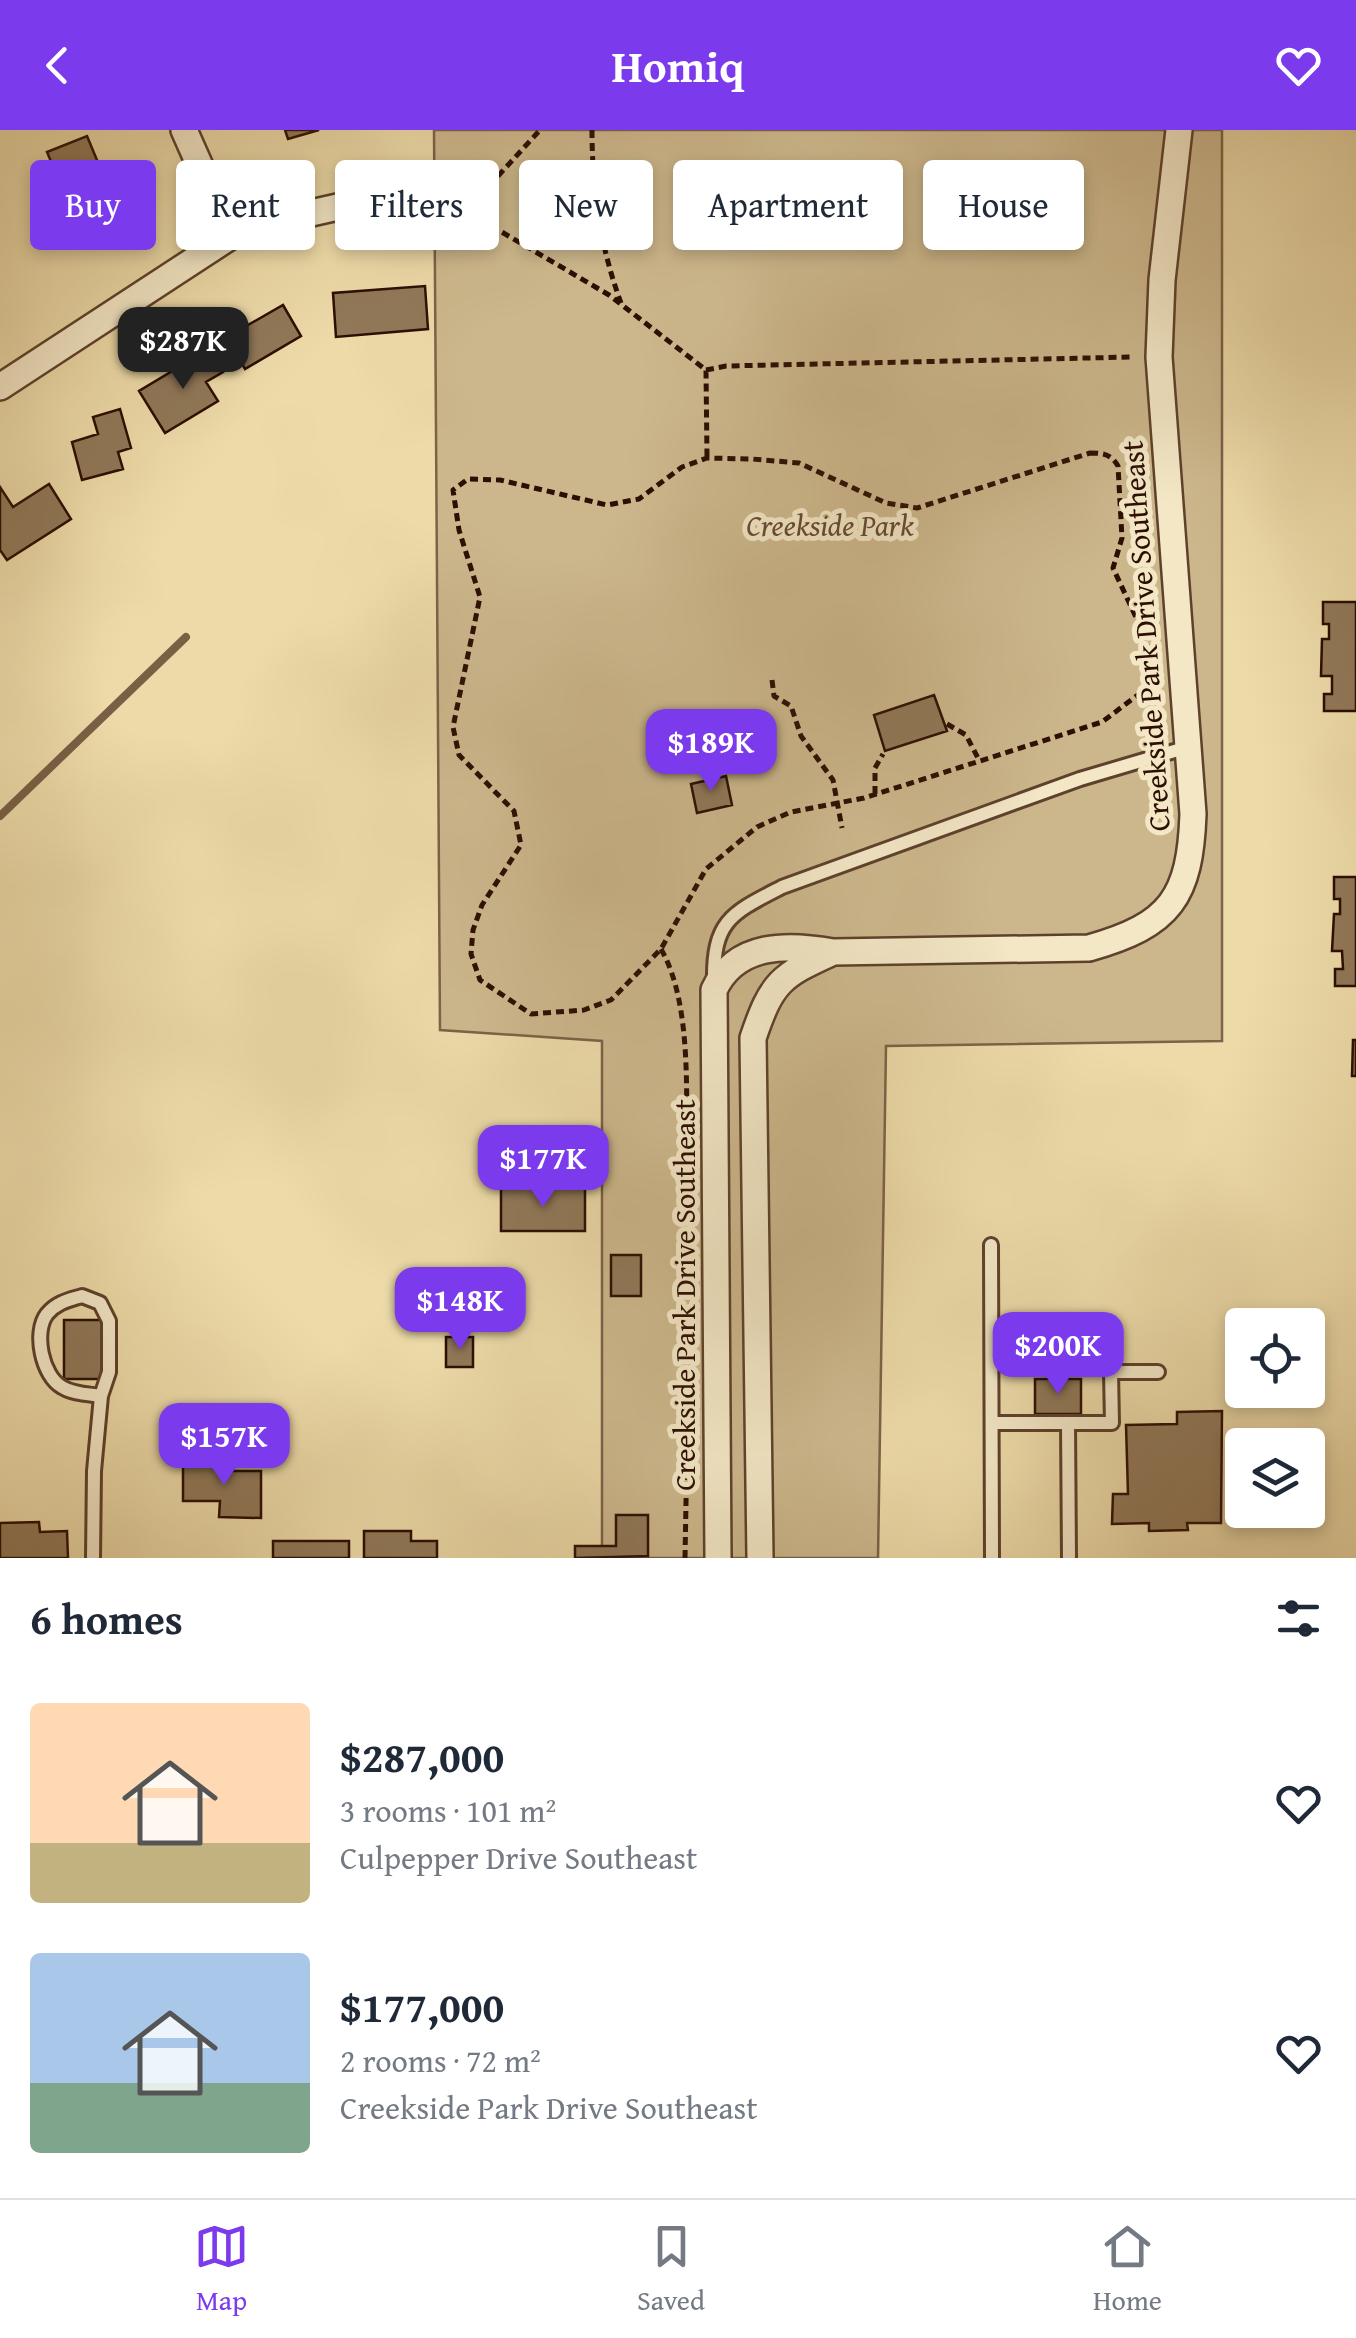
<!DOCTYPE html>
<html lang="en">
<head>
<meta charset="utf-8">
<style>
	body { margin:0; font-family:"Gentium Book Plus",serif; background:#f6f6f7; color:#1f2937; height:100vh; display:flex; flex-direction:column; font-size:38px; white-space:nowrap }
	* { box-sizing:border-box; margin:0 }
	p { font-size:32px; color:#747a83 }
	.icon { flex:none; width:55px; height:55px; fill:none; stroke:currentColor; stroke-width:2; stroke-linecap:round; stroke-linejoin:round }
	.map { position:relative; height:1428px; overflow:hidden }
	.drawer { display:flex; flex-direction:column; background:#fff; flex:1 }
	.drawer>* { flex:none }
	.top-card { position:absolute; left:30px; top:30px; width:1298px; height:90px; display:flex; gap:20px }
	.tools { position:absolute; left:1225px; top:1178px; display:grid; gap:20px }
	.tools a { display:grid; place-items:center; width:100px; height:100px; border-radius:10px; background:#fff; box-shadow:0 5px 15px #0003; font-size:50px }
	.price { position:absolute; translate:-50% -85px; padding:0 22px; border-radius:20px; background:#7c3aed; color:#fff; font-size:32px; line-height:65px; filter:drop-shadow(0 2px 5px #0008) }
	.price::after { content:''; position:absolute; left:50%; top:60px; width:30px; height:22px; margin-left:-15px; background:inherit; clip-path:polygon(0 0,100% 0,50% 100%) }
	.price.on { background:#222; color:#fff }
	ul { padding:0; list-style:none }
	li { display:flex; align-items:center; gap:30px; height:250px; padding:0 30px }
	li span { display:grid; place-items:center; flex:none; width:280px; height:200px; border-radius:10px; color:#555 }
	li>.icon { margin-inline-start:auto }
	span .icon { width:120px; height:120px; fill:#fffc; stroke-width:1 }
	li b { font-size:42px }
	h2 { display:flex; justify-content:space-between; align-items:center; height:120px; padding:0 30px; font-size:42px }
	.chip { padding:0 35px; border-radius:10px; background:#fff; box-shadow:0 5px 15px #0003; font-size:35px; line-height:90px }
	.chip.on { background:#7c3aed; color:#fff }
	header { display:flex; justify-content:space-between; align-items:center; height:130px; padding:0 30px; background:#7c3aed; color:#fff; font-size:45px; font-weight:800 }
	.tabs { display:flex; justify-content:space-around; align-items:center; height:140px; border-top:2px solid #e0e1e3; background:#fff; font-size:28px; color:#747a83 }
	.tabs a { display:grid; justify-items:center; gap:5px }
	.tabs .on { color:#7c3aed }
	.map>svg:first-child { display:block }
</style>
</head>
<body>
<header><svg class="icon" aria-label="back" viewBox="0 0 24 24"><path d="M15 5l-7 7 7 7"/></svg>Homiq<svg class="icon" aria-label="heart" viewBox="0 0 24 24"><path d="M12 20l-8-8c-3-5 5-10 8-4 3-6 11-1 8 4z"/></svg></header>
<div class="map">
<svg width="1356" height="1428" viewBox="0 0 1356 1428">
	<rect width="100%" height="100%" fill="#ecdaa8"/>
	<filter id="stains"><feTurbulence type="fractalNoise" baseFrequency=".002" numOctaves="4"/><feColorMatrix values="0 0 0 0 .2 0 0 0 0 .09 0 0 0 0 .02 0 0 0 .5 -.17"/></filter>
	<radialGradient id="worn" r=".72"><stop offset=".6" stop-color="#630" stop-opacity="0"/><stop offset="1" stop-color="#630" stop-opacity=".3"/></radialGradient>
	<path fill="#ccb78c" stroke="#7c6247" stroke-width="2.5" d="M434,0H1222V911L886,916L878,1428H602V911L440,900Z"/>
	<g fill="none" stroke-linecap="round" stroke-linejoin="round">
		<path stroke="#795f44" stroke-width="8" d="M0,686L186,507"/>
	</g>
	<path fill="#907858" stroke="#2d0e02" stroke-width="2.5" d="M285,0H319L288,9Z
		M87,6L121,88L81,104L47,22Z
		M425,156L428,199L336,207L333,163Z
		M283,175L301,206L245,239L227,207Z
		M209,219L223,242L206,252L218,271L165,303L139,261Z
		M120,279L131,318L118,322L123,339L82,350L72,312L98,304L93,287Z
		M49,354L71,389L7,430L0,420V357L13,377Z
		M1323,472H1356V581H1324V564H1332V546H1321L1322,509H1329V494H1323Z
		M934,565L947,601L885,621L874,585Z
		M726,646L732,675L697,683L691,654Z
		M1334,747H1356V856H1335V839H1343L1342,821H1332L1334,784H1340V769H1334Z
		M1353,910H1356V946H1352Z
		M501,1058H585V1101H501Z
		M611,1125H641V1166H611Z
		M64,1190H104V1249H64Z
		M446,1207H473V1237H446Z
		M1035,1249H1081V1284H1035Z
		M1222,1281L1221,1393H1187L1188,1400L1149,1401V1393L1112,1394L1113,1364H1128L1126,1295L1177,1294V1282Z
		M183,1331H228V1341H261V1388L219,1387L220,1371H183Z
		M616,1385H648V1426L575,1428V1416H616Z
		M39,1392L40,1402L67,1401L68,1428H0V1393Z
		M364,1401H411V1411H437V1428H364Z
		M273,1411H349V1428H273Z"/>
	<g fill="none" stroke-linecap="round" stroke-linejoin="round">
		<g stroke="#5d412c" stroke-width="18">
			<path id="lane" d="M714,851C713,790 732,783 782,757L1080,649L1188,617
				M991,1115L992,1428
				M992,1293H1068L1069,1428
				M1068,1293H1112L1111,1242H1158
				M93,1428L94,1341L101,1266L109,1242V1191L100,1173L82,1166C69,1170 57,1172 47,1184C33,1202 42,1246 62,1257C73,1264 88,1264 101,1266"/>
		</g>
		<g stroke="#5d412c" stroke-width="30">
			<path id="street" d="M184,0L231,106
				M0,257L231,106L280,90L351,74L421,70
				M718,1428L714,860C736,812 789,814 833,822L1089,818C1171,795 1190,767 1193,684L1159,227L1162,150L1179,0
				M760,1428L753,908C772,852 780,846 833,822"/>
		</g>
		<path stroke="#2d0e02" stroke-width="5" stroke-dasharray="8 5" stroke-linecap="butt" d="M592,0C592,60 600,116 621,173
			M443,79H458L478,88L609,165L706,240L707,327
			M458,79L488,57L540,0
			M706,240L726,236L1133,227
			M1090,323C1103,323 1111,324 1118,336L1122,408L1113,438L1148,513L1151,555L1102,592L864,668L791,682L757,697L706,739L661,819L611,870L584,880L531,884L480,850L471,824L473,800L482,775L521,715L514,681L459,625L453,597L480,467L459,400L453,360L468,349L500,350L607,375L639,369L682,337L707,328L752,329L799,333L886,373L917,378Z
			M772,550L774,566L791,576L801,606L833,650L842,698
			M947,594L966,605L979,630
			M875,664V638L883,624
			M661,819C694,877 685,975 687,1042
			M685,1428L688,1263"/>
		<use href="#lane" stroke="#f3e7c6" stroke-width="12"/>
		<use href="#street" stroke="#f3e7c6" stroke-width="25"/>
	</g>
	<g text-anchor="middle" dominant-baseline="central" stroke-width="10" stroke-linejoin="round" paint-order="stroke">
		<g font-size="30" font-style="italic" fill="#654932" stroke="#f3e7c6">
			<text x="830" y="395">Creekside Park</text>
		</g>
		<g font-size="30" fill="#2d0e02" stroke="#f3e7c6">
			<text transform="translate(1145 506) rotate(-94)">Creekside Park Drive Southeast</text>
			<text transform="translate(684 1165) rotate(-90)">Creekside Park Drive Southeast</text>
		</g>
	</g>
	<rect width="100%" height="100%" filter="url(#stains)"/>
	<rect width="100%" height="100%" fill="url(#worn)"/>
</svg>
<div class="tools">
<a><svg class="icon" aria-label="locate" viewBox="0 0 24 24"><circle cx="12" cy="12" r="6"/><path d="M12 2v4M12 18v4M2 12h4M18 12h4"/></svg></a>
<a><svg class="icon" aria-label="layers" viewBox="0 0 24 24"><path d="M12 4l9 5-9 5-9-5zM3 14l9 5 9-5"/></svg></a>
</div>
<b class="price on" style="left:183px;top:262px">$287K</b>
<b class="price" style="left:711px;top:664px">$189K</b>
<b class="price" style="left:543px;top:1080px">$177K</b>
<b class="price" style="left:460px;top:1222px">$148K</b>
<b class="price" style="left:1058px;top:1267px">$200K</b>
<b class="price" style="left:224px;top:1358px">$157K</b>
<div class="top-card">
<a class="chip on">Buy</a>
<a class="chip">Rent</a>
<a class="chip">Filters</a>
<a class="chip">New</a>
<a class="chip">Apartment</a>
<a class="chip">House</a>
</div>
</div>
<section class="drawer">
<h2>6 homes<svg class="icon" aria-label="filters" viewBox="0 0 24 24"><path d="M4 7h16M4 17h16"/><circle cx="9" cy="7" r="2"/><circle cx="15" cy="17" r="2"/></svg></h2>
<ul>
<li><span style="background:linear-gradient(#ffd9b3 70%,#c2b280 0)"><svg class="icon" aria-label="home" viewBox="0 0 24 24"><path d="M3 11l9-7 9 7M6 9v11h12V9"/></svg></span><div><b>$287,000</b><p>3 rooms · 101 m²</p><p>Culpepper Drive Southeast</p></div><svg class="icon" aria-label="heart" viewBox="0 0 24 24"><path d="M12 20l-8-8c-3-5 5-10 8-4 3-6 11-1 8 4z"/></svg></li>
<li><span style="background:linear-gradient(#a9c7e8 65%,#7fa58c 0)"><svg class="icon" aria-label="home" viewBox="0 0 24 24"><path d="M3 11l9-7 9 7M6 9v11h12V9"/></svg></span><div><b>$177,000</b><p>2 rooms · 72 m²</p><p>Creekside Park Drive Southeast</p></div><svg class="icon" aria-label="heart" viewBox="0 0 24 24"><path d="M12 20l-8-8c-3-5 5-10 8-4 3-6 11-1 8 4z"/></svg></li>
</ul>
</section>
<nav class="tabs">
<a class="on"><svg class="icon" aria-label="map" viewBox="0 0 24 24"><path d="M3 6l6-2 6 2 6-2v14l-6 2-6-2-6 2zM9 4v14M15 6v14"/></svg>Map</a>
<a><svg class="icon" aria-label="saved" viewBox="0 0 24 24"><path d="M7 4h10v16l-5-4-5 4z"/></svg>Saved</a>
<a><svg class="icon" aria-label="home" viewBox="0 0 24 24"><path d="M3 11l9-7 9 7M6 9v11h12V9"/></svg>Home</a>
</nav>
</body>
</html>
